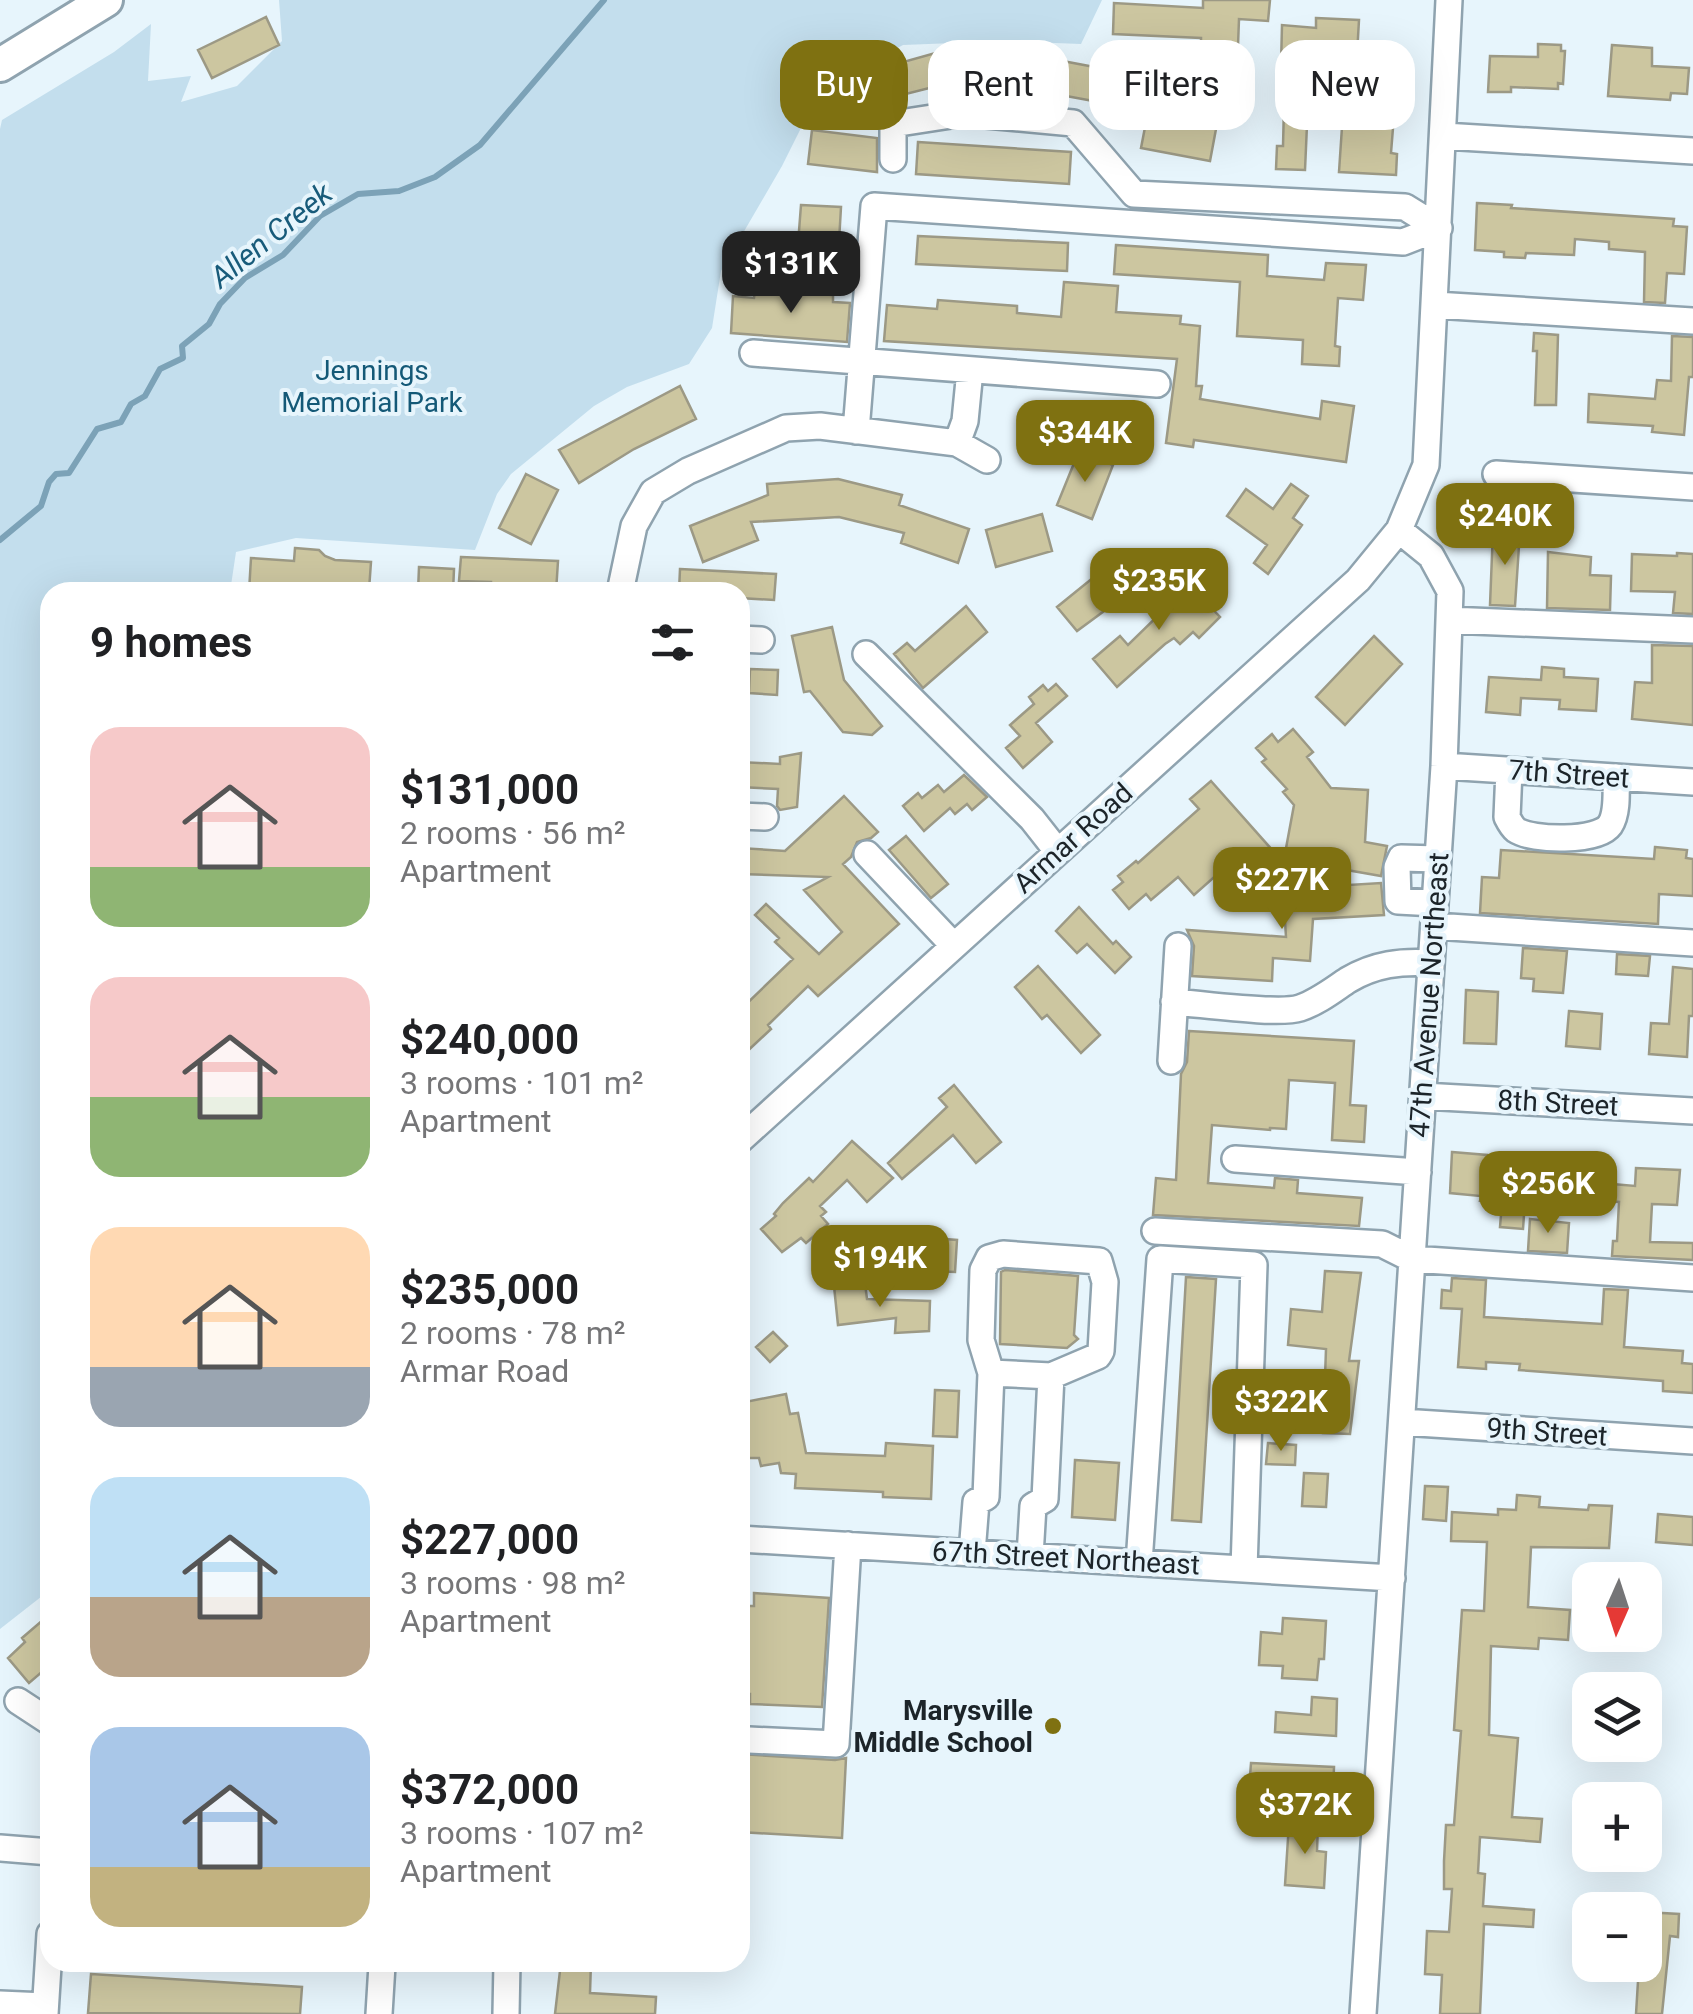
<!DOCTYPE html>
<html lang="en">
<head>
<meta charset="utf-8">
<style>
	body { margin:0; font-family:Roboto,sans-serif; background:#f6f6f6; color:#202124; height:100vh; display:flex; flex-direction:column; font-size:38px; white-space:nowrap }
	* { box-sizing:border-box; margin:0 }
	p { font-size:32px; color:#757577 }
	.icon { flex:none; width:55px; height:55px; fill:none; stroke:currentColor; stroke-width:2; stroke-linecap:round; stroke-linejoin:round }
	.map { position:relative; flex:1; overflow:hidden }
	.details { position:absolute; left:40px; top:582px; width:710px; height:1390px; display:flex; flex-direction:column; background:#fff; border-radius:30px; box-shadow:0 10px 40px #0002 }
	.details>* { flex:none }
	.top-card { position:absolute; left:780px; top:40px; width:762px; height:90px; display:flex; gap:20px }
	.needle { width:65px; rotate:183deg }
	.tools { position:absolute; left:1572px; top:1562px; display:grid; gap:20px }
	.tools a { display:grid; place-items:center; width:90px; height:90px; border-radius:20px; background:#fff; box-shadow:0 10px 40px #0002; font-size:50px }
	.price { position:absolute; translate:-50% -85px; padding:0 22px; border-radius:20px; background:#7f7111; color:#fff; font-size:32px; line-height:65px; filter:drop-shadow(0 2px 5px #0008) }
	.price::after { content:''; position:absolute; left:50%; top:60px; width:30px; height:22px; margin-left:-15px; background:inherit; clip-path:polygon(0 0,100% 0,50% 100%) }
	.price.selected { background:#222; color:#fff }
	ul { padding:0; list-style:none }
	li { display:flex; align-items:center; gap:30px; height:250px; padding:0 50px }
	li span { display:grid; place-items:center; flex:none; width:280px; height:200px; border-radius:30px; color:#555 }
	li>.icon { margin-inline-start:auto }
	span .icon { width:120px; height:120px; fill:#fffc; stroke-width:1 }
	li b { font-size:42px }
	h2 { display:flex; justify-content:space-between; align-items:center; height:120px; padding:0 50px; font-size:42px }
	.pill { padding:0 35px; border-radius:30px; background:#fff; box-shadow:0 10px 40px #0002; font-size:35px; line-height:90px }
	.pill.selected { background:#7f7111; color:#fff }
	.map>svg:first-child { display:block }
</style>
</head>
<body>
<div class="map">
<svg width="1693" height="2014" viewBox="0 0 1693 2014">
	<rect width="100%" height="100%" fill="#e7f5fc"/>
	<path fill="#c3deed" d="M279,0H1102L1081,44L1005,41L903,45L820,90L782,166L721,271L712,328L689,364L627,387L594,406L511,474L497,494L475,550L296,538L236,552L230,592H50V1595L46,1593L0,1629V129L2,120L114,52L151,24L148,81L191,76L181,102L237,86L282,41Z"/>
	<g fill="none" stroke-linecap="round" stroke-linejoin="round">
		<path stroke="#7ca2b7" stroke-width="6" d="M0,540L41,506L49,482L56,474L69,473L97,429L121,422L131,404L145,396L160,369L183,358L182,346L209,324L220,304L245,278L283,255L320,216L358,194L399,191L435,177L480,145L604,0"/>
	</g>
	<path fill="#ccc6a0" stroke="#9c9985" stroke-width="2.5" d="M1203,0H1270L1268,21L1239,19L1238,46L1201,44V38L1113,34L1114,3L1203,8Z
		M266,17L279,45L212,78L198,50Z
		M1316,18L1359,20L1357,55L1315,53L1314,87L1370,90L1371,65L1398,66L1391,153L1397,154L1396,175L1339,172L1342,127L1307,125L1305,170L1276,169L1277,146H1283L1284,106H1280L1282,25L1316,28Z
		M1538,44L1561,45V51H1565L1563,84L1558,83V89L1511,87V92H1488L1490,56L1538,57Z
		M1612,45L1652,48V66L1689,68L1687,94L1671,93L1670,100L1608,96Z
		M939,52L1051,62L1052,59L1121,72L1115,105L1039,91L949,83L886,99L878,69Z
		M1147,117L1216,129L1210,161L1141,148Z
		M812,130L877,138V172L808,164Z
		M918,142L1071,152L1069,184L916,174Z
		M1477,203L1512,205L1511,208L1674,219L1673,226L1687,227L1684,274L1667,273L1665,303L1644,302L1645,252L1609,249V242L1575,239L1574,255L1526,253L1525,258L1504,257V252L1475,250Z
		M801,205L841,207L838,259L797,257Z
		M918,236L1068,243L1067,271L916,264Z
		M1116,245L1268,255L1267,276L1324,280L1326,263L1366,265L1363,300L1338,298L1335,346L1340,347L1339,366L1302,364L1303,340L1237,336L1240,282L1114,274Z
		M1064,282L1118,286L1116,312L1181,316L1180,324L1200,326L1196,386H1202L1200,399L1320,419L1322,401L1354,406L1346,462L1194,440L1193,447L1166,443L1177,359L884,341L887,305L937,309L938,300L1017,306V313L1061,317Z
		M755,290L833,295V302L850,303L847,342L731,333L733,296L754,298Z
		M1534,333L1558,335L1556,405H1535L1537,351H1533Z
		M1672,336L1693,337V377H1689L1684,435L1652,432L1653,426L1588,422L1589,394L1655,399L1657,380L1671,381Z
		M680,386L696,419L634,449L579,483L559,450Z
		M1079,451L1113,465L1092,519L1057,505Z
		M526,474L558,490L531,544L499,528Z
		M838,479L902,495L899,505L969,529L958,563L901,543L904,533L839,517L751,522L758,540L703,562L690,526L768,495L767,484Z
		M1291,484L1308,496L1293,518L1302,525L1268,574L1254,563L1267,545L1227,516L1246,489L1273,509Z
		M1042,514L1052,551L996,567L986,530Z
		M1493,530L1520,531L1515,606L1490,605Z
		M295,548L319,550L325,556L335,560L371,562L369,590L319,586L318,592H249L251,558L294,561Z
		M1548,552L1591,557L1590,575L1611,576L1610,610L1547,608Z
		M1677,553L1693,554V614L1673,613L1675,592L1631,591L1632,554L1677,556Z
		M461,557L558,561L556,592H491V582L459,581Z
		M419,567L454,569L453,592H418Z
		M680,569L776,574L774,600L740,598V592H679Z
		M1094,577L1115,603L1077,631L1057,607Z
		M1183,578L1220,617L1199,638L1193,632L1180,644L1174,638L1165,644L1117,687L1093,659L1120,636L1128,645L1168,606L1161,598Z
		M966,606L987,632L923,688L894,654L907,643L915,651Z
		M832,627L844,680L882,726L872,735L843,732L810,691L804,692L792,636Z
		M1374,636L1402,664L1345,725L1316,697Z
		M1652,645L1693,646V725L1632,719L1635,682L1652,683Z
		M1542,667L1564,669V677L1598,679L1596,711L1559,709L1560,700L1521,698L1520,715L1486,712L1489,677L1541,680Z
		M750,669L778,670L777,695L749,693Z
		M1056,684L1067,696L1036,723L1052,742L1023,768L1006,748L1020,736L1010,725L1034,704L1029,697L1043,685L1048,691Z
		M1293,729L1313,752L1307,757L1331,788L1368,790L1365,842L1387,846L1381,876L1284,859L1294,805L1283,792L1287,789L1262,762L1266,759L1256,748L1272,734L1278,742Z
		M801,753L797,807L780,810L777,806L778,789L740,787V762L780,764V757Z
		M964,775L987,797L972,810L967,804L955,814L950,808L924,831L903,806L918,793L922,798L938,785L944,792Z
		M1211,781L1274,852L1253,871L1239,855L1194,895L1178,877L1151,900L1146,894L1129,909L1113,890L1123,882L1118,876L1136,861L1138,863L1199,809L1190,799Z
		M844,796L878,832L871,838L857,842L851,857L843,864L899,924L818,996L808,986L768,1025L771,1029L740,1058V1010L793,959L775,942L779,938L755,915L766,904L819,954L842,932L804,890L828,877L740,874V848L785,851Z
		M906,836L948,884L931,898L889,850Z
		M1655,847L1687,850L1686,858L1693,859V896L1659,894L1658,924L1480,913L1482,877L1499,878L1501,850L1654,859Z
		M1381,883L1384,915L1313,919L1310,961L1273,958L1272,981L1192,976L1194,946L1187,930L1286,937L1283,889Z
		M1079,907L1113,944L1116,941L1131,957L1115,973L1087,944L1077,953L1056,931Z
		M1523,948L1567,951L1563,993L1533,991L1534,979L1521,978Z
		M1617,954L1650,956L1648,976L1616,974Z
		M1038,966L1100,1035L1081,1053L1047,1015L1042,1019L1015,987Z
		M1673,967L1693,969V1016H1689L1687,1057L1649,1054L1651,1023L1669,1024Z
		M1466,990L1498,992L1496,1044L1464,1043Z
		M1569,1011L1602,1014L1600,1049L1566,1046Z
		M1189,1031L1354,1041L1350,1105L1366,1106L1364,1142L1332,1140L1335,1083L1289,1080L1286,1129L1270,1128V1130L1212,1125L1208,1183L1274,1188L1275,1178L1298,1180L1297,1193L1362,1198L1359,1226L1153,1215L1156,1178L1176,1180L1181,1074L1187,1062Z
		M954,1085L1001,1142L976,1163L953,1135L902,1179L888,1163L947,1107L939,1098Z
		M852,1141L893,1178L867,1202L847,1180L820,1206L826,1212L821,1216L828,1224L806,1243L801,1238L782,1252L761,1229L776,1216L774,1214L783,1203L809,1178L813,1182Z
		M1452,1152L1487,1155L1486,1162L1509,1164L1508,1185L1526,1187L1523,1229L1500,1227L1502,1203L1480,1201L1481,1196L1450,1193Z
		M1564,1160L1602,1162L1601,1183L1635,1186L1636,1168L1680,1170L1677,1205L1652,1204L1650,1242L1693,1243V1260L1612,1256L1613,1241H1617L1619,1202L1563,1198Z
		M1530,1219L1569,1223L1567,1253L1528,1251Z
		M932,1238L957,1240L955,1272L931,1271Z
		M1005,1270L1078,1276L1074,1335L1078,1339L1067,1348L1000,1344L1001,1272Z
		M1325,1271L1361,1273L1349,1361H1359L1350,1434L1323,1433L1326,1349L1288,1345L1291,1309L1322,1312Z
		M1186,1277L1216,1279L1201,1522L1172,1520Z
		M1452,1278L1486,1280L1484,1317L1602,1324L1604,1289L1628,1290L1624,1347L1683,1351L1682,1363L1693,1364V1393L1663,1391V1381L1519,1370L1520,1364L1486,1362V1369L1458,1367L1462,1309L1441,1308L1442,1290L1451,1291Z
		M865,1283L867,1299L930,1301L929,1331L895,1333L896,1318L838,1325L834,1286Z
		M773,1332L787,1346L770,1362L756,1347Z
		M935,1390L959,1391L957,1437L933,1436Z
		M786,1394L790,1414L798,1413L806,1453L885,1456L886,1443L933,1446L931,1499L883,1497V1492L795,1488L796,1474L781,1473L779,1463L761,1466L759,1458H740V1403Z
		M1268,1443L1296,1445L1295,1465L1266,1464Z
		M1075,1460L1119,1463L1115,1520L1072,1517Z
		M1304,1473L1328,1474L1326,1507L1302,1506Z
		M1425,1486L1448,1487L1446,1521L1423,1519Z
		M1517,1495L1540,1497L1539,1507L1588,1510L1589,1505L1612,1506L1609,1548L1531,1547L1528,1607L1570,1610L1568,1640L1539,1638L1538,1649L1491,1646L1489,1735L1518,1738L1512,1817L1542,1819L1540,1842L1480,1837L1478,1873L1485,1874L1483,1906L1534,1910L1533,1927L1484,1924L1480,2014H1440L1442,1975L1425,1974L1427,1931L1449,1932L1452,1889H1444V1861L1446,1825H1454L1461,1731L1454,1730L1462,1610L1484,1611L1487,1542L1451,1541L1452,1512L1498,1515V1509L1516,1510Z
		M1658,1514L1693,1517V1545L1656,1542Z
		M754,1593L829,1598L822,1707L750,1704V1694H743L748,1606H754Z
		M50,1614V1665L29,1683L8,1658L25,1642L22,1638Z
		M1283,1618L1326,1621L1324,1659H1319L1317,1680L1282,1678L1283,1666L1259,1665L1261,1632L1282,1634Z
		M1312,1697L1337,1699L1336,1736L1275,1732L1276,1712L1311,1715Z
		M740,1754L835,1760L846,1758L842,1838L740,1832Z
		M1251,1763L1334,1767L1333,1792L1276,1789L1275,1805L1248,1803Z
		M1289,1823L1318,1825L1317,1851L1326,1852L1324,1888L1285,1885Z
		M1645,1912L1679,1914L1678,1937L1670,1936L1662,2014H1636L1639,1965H1645Z
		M561,1962H591L590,1993L656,1997L655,2014H555Z
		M91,1974L302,1987L300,2014L88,2013Z"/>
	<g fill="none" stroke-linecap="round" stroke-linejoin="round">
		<g stroke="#8fa3af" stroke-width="30">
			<path id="minor" d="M1444,136L1693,151
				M893,159V124L964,113L1073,123L1134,194L1405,207L1439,228
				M1435,305L1693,321
				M753,353L1157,384
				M856,431L874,206L1403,242L1439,228
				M957,443L965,421L970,370
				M1496,474L1693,487
				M620,592L634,526L653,492L688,471L786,428L820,426L957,443L987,460
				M1449,620L1693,630
				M740,639L761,640
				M866,654L1032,819L1058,852
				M1444,766L1693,782
				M1509,770L1507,817C1509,821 1512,827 1516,830C1532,841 1598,842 1610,825C1618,813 1616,791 1616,777
				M740,816L765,817
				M867,854L954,946
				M1435,903L1398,901L1397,867L1401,858L1438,859
				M1434,926L1693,943
				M1174,1002C1202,1004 1278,1015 1300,1008C1318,1002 1333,990 1348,980C1375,964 1401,961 1431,963
				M1171,1061L1178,946
				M1423,1096L1693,1111
				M740,1140L1358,580L1399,530L1426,465L1449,0
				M1235,1159L1418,1172
				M1155,1231L1382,1244L1412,1259L1693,1278
				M991,1373L981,1340L983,1270L989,1258L1003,1254L1099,1261L1105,1282L1101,1351L1098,1356L1051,1376
				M1402,1422L1693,1441
				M740,1539L1392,1578
				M972,1553L976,1502L986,1497L991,1373L1051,1376L1045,1499L1033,1506L1030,1556
				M1139,1563L1160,1259L1254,1265L1244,1569
				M18,1701L50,1722
				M749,1740L836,1744L848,1545
				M0,1848L50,1852
				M0,2004L45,2006
				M45,2014L50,1934
				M379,2014L382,1965L386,1962
				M506,2014L507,1962
				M1363,2014L1444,766L1450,591L1431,556L1399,530"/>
		</g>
		<g stroke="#8fa3af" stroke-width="38">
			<path id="major" d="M0,65L106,0"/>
		</g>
		<use href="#minor" stroke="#fff" stroke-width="25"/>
		<use href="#major" stroke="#fff" stroke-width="32"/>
	</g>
	<circle fill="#7f7111" stroke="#e7f5fc" stroke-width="4" cx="1053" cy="1726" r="10"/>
	<g text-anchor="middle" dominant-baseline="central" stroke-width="8" stroke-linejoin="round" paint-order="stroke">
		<g font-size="28" fill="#145977" stroke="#e7f5fc">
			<text x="372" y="370">Jennings<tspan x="372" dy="32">Memorial Park</tspan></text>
		</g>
		<g font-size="28" fill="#1c2429" stroke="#e7f5fc">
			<text transform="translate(1569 774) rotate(4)">7th Street</text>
			<text transform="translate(1073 838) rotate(-42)">Armar Road</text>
			<text transform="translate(1429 995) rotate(-86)">47th Avenue Northeast</text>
			<text transform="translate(1558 1103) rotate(3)">8th Street</text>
			<text transform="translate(1547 1432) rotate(4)">9th Street</text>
			<text transform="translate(1066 1558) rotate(3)">67th Street Northeast</text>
		</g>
		<g font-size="28" font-weight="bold" fill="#1c2429" stroke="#e7f5fc" text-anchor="end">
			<text x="1033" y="1710">Marysville<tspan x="1033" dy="32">Middle School</tspan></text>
		</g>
		<g font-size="30" font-style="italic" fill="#185b7a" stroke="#e7f5fc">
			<text transform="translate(271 235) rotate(-39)">Allen Creek</text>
		</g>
	</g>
</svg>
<div class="tools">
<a><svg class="needle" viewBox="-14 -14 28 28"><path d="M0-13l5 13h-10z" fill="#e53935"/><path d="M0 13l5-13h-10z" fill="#757577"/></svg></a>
<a><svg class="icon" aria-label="layers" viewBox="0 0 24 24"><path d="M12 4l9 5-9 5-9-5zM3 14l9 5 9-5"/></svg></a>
<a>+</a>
<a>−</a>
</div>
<b class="price selected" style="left:791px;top:316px">$131K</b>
<b class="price" style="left:1085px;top:485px">$344K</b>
<b class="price" style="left:1505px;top:568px">$240K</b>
<b class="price" style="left:1159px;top:633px">$235K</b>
<b class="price" style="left:1282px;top:932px">$227K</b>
<b class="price" style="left:1548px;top:1236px">$256K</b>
<b class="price" style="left:880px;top:1310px">$194K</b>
<b class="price" style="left:1281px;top:1454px">$322K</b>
<b class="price" style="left:1305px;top:1857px">$372K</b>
<div class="top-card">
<a class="pill selected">Buy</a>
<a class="pill">Rent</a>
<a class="pill">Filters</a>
<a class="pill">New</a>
</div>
<section class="details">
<h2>9 homes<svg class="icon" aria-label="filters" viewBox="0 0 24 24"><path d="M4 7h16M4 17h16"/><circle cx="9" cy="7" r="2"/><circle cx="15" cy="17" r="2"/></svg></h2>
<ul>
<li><span style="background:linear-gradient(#f6c9c9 70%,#8fb573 0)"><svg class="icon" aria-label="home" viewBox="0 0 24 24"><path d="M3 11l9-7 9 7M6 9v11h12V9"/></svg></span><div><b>$131,000</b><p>2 rooms · 56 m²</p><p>Apartment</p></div></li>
<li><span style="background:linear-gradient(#f6c9c9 60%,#8fb573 0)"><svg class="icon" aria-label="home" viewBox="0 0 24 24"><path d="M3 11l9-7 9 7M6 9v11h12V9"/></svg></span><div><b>$240,000</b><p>3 rooms · 101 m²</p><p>Apartment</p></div></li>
<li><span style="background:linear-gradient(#ffd9b3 70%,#9aa5b1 0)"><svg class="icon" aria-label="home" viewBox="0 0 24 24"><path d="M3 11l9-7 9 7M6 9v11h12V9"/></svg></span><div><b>$235,000</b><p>2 rooms · 78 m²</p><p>Armar Road</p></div></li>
<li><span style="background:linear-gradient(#bfe0f5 60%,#b9a48a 0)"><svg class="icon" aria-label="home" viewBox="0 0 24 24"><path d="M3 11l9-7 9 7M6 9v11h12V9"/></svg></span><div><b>$227,000</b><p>3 rooms · 98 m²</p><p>Apartment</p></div></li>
<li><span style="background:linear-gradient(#a9c7e8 70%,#c2b280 0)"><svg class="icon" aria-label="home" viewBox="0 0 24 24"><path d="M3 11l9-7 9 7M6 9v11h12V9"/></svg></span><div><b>$372,000</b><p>3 rooms · 107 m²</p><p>Apartment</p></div></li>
</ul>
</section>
</div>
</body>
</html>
